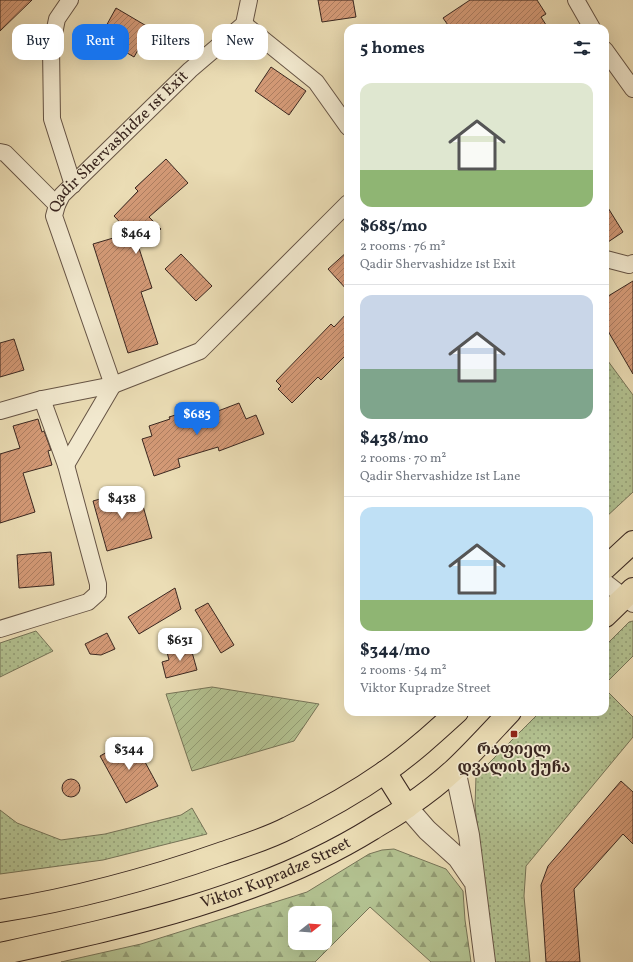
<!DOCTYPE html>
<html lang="en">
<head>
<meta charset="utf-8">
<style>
	body { margin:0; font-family:Vollkorn,"Noto Serif Georgian",serif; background:#f2f2f3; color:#1f2937; height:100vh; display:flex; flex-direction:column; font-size:15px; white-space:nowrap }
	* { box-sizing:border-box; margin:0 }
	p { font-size:13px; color:#747a83 }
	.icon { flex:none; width:22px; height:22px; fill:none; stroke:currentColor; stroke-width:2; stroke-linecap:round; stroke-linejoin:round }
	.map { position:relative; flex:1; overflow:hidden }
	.panel { position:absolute; left:344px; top:24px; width:265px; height:692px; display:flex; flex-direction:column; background:#fff; border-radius:12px; box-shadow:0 4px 16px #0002 }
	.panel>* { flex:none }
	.hud { position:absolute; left:12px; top:24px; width:272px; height:36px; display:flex; gap:8px }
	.needle { width:26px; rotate:73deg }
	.controls { position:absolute; left:288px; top:906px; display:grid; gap:8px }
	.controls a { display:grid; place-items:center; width:44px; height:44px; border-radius:8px; background:#fff; box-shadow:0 4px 16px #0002; font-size:20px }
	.price { position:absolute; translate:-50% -34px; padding:0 9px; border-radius:8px; background:#fff; color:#222; font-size:13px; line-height:26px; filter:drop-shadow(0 1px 2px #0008) }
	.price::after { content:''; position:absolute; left:50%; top:24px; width:12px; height:9px; margin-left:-6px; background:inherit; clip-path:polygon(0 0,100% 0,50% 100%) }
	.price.active { background:#1a73e8; color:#fff }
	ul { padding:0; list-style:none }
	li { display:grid; align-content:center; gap:8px; height:212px; padding:0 16px }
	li+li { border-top:1px solid #e0e1e3 }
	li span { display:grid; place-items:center; height:124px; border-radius:12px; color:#555 }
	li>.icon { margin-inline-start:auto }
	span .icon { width:72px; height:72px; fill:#fffc; stroke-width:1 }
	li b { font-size:17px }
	h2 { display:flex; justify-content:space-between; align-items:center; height:48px; padding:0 16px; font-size:17px }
	.chip { padding:0 14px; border-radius:12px; background:#fff; box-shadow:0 4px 16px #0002; font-size:14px; line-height:36px }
	.chip.active { background:#1a73e8; color:#fff }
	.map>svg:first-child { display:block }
</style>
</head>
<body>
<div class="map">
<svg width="633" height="962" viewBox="0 0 633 962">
	<defs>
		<pattern id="grass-dots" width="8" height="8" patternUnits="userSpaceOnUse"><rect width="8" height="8" fill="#b3c291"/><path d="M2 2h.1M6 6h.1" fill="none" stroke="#939e76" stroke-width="1.8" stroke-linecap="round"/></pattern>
		<pattern id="forest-firs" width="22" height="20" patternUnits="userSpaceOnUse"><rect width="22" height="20" fill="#b3c291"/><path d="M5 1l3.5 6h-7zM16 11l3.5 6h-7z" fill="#939e76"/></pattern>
		<pattern id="garden-furrows" width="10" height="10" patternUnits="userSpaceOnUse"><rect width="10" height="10" fill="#b3c291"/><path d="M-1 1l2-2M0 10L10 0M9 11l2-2" fill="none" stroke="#939e76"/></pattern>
		<pattern id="building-hatch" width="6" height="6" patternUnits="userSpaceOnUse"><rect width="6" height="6" fill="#d49a77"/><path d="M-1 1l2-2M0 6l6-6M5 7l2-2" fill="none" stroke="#ad7e61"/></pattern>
	</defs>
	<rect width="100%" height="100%" fill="#ebddb5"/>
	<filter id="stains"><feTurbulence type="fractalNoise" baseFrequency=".005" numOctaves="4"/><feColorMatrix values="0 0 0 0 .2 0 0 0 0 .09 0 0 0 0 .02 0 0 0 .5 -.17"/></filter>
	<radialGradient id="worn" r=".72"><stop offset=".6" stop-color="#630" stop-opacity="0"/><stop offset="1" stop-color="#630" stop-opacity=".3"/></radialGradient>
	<path fill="url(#grass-dots)" stroke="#767458" d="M605,357L633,395V492L605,518Z
		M633,621V656L605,684V646L629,622Z
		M36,631L53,651L0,677V643Z
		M605,689L633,717V737L526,866L524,896L530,962H493L475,806L476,776L540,712H605Z
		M192,808L207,834L103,860L0,874V810L17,823L61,840L105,834L181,815Z"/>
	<path fill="url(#forest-firs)" stroke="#767458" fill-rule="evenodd" d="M394,849L446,869L463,891L465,920L471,962H431L370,907L315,962H61L141,944L307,892L369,854L382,850ZM295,913H325V943H295Z"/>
	<path fill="url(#garden-furrows)" stroke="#767458" d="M212,687L319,704L294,741L192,771L166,694Z"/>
	<path fill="url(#building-hatch)" stroke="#3a2720" d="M0,0H32L0,31Z
		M318,0H353L356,17L322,22Z
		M470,0H537L546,14L541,17L548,28H450L443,18Z
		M116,8L155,31L147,46L142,43L134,57L100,37Z
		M271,67L306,91L289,115L255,91Z
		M166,159L188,183L149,217L161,229L143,247L136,239L152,288L141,292L158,344L128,353L93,244L130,233L114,216L138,191L135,188Z
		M605,203L623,232L605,244Z
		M348,251V291L328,269Z
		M181,254L212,286L196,301L165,269Z
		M633,281V374L605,326V298Z
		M348,312V353L321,380L318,377L292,403L278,389L281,386L276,381L331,324L334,327Z
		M14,339L24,370L0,377V343Z
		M239,403L246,419L256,415L264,434L219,451L218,447L178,459L180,467L154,476L142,439L152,436L149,426L170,419L169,417L195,409L197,419Z
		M38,419L42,432L44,431L51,450L48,451L52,465L23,473L35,512L0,523V454L20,448L13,426Z
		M138,488L152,538L107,551L93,501Z
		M51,552L54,585L19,588L17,555Z
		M175,588L181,609L139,634L128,617Z
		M208,603L234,645L221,653L195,610Z
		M107,633L115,649L101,655L90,654L85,644Z
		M190,645L197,670L166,678L162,662L169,660L167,652Z
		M132,738L158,786L126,803L100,756Z
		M62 788a9 9 0 1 1 18 0a9 9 0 1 1-18 0Z
		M621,781L633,792V844L623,834L574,889L580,962H546L541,885L548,866Z"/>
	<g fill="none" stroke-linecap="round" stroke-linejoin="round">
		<g stroke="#665445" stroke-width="18">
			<g id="minor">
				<path d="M70,0L57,19L51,48L52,119L73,185"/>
				<path d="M576,0L592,28"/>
				<path d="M244,24L316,82L348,127"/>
				<path d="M605,50L633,89"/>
				<path d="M0,152L5,153L57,205"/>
				<path d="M606,259L629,265L633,263"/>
				<path id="s1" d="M113,385L54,216L57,205L62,195L190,70L244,24L249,0"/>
				<path d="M0,411L42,399L113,385L200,351L348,203"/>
				<path d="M66,465L113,385"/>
				<path d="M605,582L633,604"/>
				<path d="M0,629L88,602L98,593V584L66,465L42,399"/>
			</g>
		</g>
		<g stroke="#665445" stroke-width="22">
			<path id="tertiary" d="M455,769L469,835L485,962
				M407,807L427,830L458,858L473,880"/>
		</g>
		<g stroke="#3a2720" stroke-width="24">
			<g id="primary">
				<path d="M605,568L633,542"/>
				<path d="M605,616L633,589"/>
				<path d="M385,772L407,807"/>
				<path d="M0,911C74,899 149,879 220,854C243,846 267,839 288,828C321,812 355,793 385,772C411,754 434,733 457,712"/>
				<path id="s2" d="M0,954C128,926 260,898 372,829C384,821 397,815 408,806C424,795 441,782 455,769C474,751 492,731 510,712"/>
			</g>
		</g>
		<use href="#minor" stroke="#f2e9cf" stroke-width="16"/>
		<use href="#tertiary" stroke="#f2e9cf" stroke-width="20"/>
		<use href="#primary" stroke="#ebddb5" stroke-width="22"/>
	</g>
	<rect fill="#8f2418" stroke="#f2e9cf" stroke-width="1.5" x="510" y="730" width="8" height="8" rx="2"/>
	<g text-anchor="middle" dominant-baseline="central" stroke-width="3.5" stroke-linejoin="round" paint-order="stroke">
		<g font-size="16" fill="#3a2720" stroke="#f2e9cf">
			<text stroke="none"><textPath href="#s1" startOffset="279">Qadir Shervashidze 1st Exit</textPath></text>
			<text stroke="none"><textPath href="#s2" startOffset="288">Viktor Kupradze Street</textPath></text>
		</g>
		<g font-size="16" font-weight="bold" fill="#3a2720" stroke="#f2e9cf">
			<text x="514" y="750">რაფიელ<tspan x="514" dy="18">დვალის ქუჩა</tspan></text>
		</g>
	</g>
	<rect width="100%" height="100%" filter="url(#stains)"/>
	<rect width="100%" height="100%" fill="url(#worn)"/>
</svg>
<div class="controls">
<a><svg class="needle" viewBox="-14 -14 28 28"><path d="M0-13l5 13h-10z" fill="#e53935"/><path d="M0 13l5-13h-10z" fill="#747a83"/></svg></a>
</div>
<b class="price" style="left:136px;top:255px">$464</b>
<b class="price active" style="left:197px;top:436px">$685</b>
<b class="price" style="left:122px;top:520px">$438</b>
<b class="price" style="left:180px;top:662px">$631</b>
<b class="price" style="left:129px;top:771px">$344</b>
<div class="hud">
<a class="chip">Buy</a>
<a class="chip active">Rent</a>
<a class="chip">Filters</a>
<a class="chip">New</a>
</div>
<section class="panel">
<h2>5 homes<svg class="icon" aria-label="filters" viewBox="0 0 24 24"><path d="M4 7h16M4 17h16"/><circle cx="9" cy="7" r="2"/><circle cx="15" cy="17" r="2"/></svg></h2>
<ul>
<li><span style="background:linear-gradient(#dfe7d0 70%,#8fb573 0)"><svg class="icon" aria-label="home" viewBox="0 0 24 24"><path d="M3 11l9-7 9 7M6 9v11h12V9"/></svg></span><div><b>$685/mo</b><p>2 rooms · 76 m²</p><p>Qadir Shervashidze 1st Exit</p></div></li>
<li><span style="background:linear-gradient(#c9d6e8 60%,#7fa58c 0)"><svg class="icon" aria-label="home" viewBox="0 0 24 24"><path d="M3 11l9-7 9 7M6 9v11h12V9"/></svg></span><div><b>$438/mo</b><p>2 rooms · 70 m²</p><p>Qadir Shervashidze 1st Lane</p></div></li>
<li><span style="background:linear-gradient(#bfe0f5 75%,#8fb573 0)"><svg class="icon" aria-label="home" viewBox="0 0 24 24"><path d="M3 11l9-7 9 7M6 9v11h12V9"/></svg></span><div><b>$344/mo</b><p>2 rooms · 54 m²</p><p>Viktor Kupradze Street</p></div></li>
</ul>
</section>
</div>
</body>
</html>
